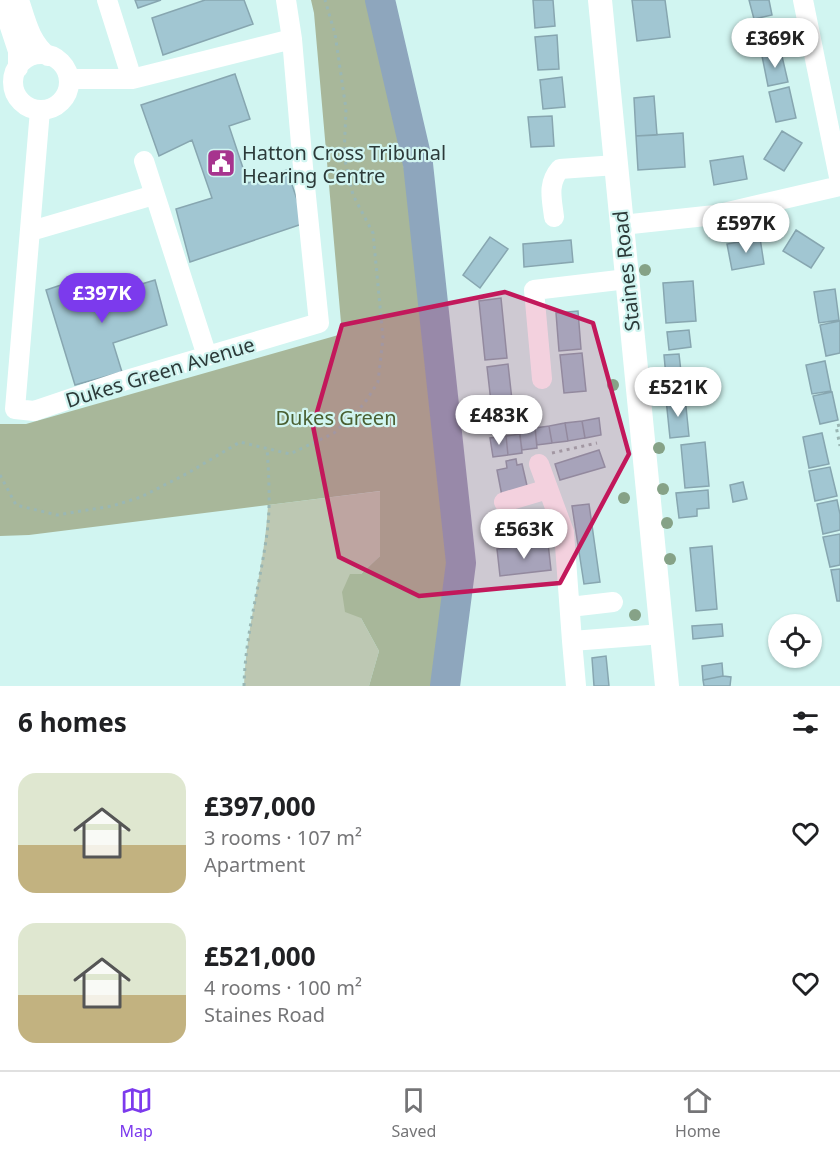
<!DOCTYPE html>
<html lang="en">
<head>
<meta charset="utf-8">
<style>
	body { margin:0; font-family:"Noto Sans",sans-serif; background:#f6f6f6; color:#202124; height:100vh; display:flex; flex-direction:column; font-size:22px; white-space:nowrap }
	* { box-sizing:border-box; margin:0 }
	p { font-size:20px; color:#757577 }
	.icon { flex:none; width:33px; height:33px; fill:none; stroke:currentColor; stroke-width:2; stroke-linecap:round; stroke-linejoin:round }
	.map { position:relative; height:686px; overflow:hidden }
	.drawer { display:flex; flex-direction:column; background:#fff; flex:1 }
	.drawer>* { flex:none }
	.tools { position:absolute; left:768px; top:614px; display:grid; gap:12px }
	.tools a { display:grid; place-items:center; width:54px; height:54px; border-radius:50%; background:#fff; box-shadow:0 2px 4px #0004; font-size:30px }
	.price { position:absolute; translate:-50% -51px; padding:0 14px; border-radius:21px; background:#fff; color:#222; font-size:20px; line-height:39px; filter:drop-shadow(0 2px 3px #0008) }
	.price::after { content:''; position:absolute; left:50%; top:36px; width:18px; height:14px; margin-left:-9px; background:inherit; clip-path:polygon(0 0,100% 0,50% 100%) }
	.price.on { background:#7c3aed; color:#fff }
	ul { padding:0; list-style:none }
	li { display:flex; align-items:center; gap:18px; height:150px; padding:0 18px }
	li span { display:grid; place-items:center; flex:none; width:168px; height:120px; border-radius:18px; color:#555 }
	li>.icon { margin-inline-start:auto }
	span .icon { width:72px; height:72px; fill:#fffc; stroke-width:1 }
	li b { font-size:26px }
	h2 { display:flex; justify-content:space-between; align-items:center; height:72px; padding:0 18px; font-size:26px }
	.tab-bar { display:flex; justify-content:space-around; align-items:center; height:84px; border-top:2px solid #e0e0e0; background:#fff; font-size:16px; color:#757577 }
	.tab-bar a { display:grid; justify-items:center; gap:3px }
	.tab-bar .on { color:#7c3aed }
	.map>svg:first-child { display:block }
</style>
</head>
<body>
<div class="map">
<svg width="840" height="686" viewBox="0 0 840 686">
	<rect width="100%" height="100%" fill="#d1f5f1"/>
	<path fill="#bdc8b3" d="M381,491L380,556L361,574V618L379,651L369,686H244C246,625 265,566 268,505Z"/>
	<path fill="#a8b79a" d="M311,0H371L386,61L416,240L452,567L438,686H369L379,651L361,618L345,612L342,592L350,574H361L380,556V491L29,535L0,536V424H26L342,334L314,13Z"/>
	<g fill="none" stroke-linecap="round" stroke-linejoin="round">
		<path stroke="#8ea6bd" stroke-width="30" d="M380,0L418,164L461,563L445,686"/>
	</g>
	<path fill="#a1c6d2" stroke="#87a6b0" stroke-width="1.5" d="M135,0H161L138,8Z
		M205,0H244L253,24L163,55L152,18Z
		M533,0H553L555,26L535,28Z
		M632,0H665L670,37L637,41Z
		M749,0H769L772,15L754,19Z
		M775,19L781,48L761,52L755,23Z
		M557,35L559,69L538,70L535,37Z
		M781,52L788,82L768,86L762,56Z
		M235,74L250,119L229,126L248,183L287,170L305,223L190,262L176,209L212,198L192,140L159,156L141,105Z
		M562,77L565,107L543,109L540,80Z
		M789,87L796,118L776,122L769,92Z
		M654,96L657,135L636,136L634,98Z
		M552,116L554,146L531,147L528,117Z
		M782,131L802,143L784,171L764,159Z
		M683,133L685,167L638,170L636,136Z
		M743,156L747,179L714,185L710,161Z
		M796,230L824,248L811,268L783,251Z
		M490,237L508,249L480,288L463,275Z
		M760,238L764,264L732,270L727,244Z
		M571,240L573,262L524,267L523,244Z
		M91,275L98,297L155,280L167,325L113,343L122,372L75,385L46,290Z
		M693,281L696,321L666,323L663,283Z
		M835,289L839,320L819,323L814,292Z
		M501,298L507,358L485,360L479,301Z
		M578,311L581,349L559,351L556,313Z
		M840,321V353L826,356L820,325Z
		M689,330L691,347L669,350L667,332Z
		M582,353L586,391L564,393L560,355Z
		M679,354L684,398L668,399L664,355Z
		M825,361L831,391L812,394L806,365Z
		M508,364L512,400L491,402L487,367Z
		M832,392L838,420L820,424L813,396Z
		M685,397L689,436L670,438L666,399Z
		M599,418L601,435L585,438L582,421Z
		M582,421L585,438L568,441L565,423Z
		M565,423L568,441L552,443L549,426Z
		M549,426L552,443L537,445L535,428Z
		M535,428L537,448L522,450L519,430Z
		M822,433L829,464L809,468L803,437Z
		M520,434L522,453L508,455L506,436Z
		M506,436L508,455L493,457L490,438Z
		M705,442L709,486L685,488L681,445Z
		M599,450L605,467L560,480L555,464Z
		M516,459L517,465L522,464L528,490L502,496L497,470L507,468L506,461Z
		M830,467L837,496L815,501L809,471Z
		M743,482L747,499L733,502L730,485Z
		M708,490L709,508L697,509V516L679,518L676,493Z
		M837,500L840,514V530L823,534L817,504Z
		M589,504L600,582L584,584L572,506Z
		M840,534V565L830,567L823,537Z
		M548,543L551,570L500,576L497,549Z
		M712,546L717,609L696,611L690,548Z
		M840,569V601H837L831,570Z
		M722,624L723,636L693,639L692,626Z
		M606,656L609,686H594L592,658Z
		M722,663L723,676L703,680L702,666Z
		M723,676L731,677L730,686H704L703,680Z"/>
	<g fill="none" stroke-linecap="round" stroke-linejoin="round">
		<path stroke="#9ab7b4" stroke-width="3" stroke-dasharray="3 4.5" stroke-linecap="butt" d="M840,425L836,426L840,446
			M552,453L597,443
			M0,475L16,505L57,515L112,506L141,497L188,473L240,442L290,454L334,433L364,404L378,382L383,338L373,233L353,195L344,156L346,109L335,34L325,0
			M244,686C245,636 259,589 266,540C271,510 269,478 267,448"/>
		<path stroke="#fff" stroke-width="20" d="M1,0L18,51V68
			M19,0C26,21 30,42 48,56
			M107,0L132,79
			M803,0L840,182
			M13 82a28 28 0 1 1 56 0a28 28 0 1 1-56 0Z
			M69,79H132L292,39
			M40,110L15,409L34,411L123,381L319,323L303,167L292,39L286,0
			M144,161L207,356
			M554,217C552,199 547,184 560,169L616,165
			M622,225L715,215L840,186
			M31,231L154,195
			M542,379L534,290L627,279
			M539,464L564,532L572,641
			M504,502L548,489
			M500,538L564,532
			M570,607L613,602
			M576,686L572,641L662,634"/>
		<path stroke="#fff" stroke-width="24" d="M600,0L667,686"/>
	</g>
	<g fill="#86a287">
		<circle cx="645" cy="270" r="6"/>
		<circle cx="613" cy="385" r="6"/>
		<circle cx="659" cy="448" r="6"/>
		<circle cx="663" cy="489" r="6"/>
		<circle cx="624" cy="498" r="6"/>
		<circle cx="667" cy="523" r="6"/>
		<circle cx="670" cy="559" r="6"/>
		<circle cx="635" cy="615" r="6"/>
	</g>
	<path fill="#c2185b" fill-opacity="0.2" stroke="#c2185b" stroke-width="4.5" stroke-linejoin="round" d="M505,292L593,323L629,454L560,583L419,596L339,557L313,426L342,325Z"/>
	<defs>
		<g id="civic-square" transform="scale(1.5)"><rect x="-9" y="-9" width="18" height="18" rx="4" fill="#a7348e" stroke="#d1f5f1"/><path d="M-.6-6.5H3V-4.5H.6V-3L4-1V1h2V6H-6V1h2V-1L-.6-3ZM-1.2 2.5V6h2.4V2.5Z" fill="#fff"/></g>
	</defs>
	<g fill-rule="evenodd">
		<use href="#civic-square" x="221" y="163"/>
	</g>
	<g text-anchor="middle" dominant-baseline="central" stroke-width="4.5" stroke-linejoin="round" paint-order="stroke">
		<g font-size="20" fill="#2c3a39" stroke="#d1f5f1" text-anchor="start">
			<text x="242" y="152">Hatton Cross Tribunal<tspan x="242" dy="23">Hearing Centre</tspan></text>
		</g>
		<g font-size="20" fill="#2c3a39" stroke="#d1f5f1">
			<text transform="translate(626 271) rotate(-96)">Staines Road</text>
			<text transform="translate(160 372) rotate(-17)">Dukes Green Avenue</text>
		</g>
		<g font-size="20" fill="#495f31" stroke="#d1f5f1">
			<text x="336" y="417">Dukes Green</text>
		</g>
	</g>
</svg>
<div class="tools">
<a><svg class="icon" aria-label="locate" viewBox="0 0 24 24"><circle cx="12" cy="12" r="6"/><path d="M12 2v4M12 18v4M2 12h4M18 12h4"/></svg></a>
</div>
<b class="price" style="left:775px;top:69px">£369K</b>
<b class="price" style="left:746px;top:254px">£597K</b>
<b class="price on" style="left:102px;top:324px">£397K</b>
<b class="price" style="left:678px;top:418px">£521K</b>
<b class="price" style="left:499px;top:446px">£483K</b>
<b class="price" style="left:524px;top:560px">£563K</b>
</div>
<section class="drawer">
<h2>6 homes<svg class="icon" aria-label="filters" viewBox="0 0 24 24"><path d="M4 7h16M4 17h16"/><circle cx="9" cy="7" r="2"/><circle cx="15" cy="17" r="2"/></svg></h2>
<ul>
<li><span style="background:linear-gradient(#dfe7d0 60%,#c2b280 0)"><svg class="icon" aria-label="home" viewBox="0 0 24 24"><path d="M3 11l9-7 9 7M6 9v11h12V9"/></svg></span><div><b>£397,000</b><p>3 rooms · 107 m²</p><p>Apartment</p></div><svg class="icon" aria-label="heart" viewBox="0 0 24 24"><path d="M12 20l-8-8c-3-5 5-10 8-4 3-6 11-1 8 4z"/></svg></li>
<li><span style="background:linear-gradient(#dfe7d0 60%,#c2b280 0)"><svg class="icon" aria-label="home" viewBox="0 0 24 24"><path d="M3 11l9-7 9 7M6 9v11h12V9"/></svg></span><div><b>£521,000</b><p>4 rooms · 100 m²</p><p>Staines Road</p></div><svg class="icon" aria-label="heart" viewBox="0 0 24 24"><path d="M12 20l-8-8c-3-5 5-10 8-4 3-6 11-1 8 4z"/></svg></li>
</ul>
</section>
<nav class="tab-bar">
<a class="on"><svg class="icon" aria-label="map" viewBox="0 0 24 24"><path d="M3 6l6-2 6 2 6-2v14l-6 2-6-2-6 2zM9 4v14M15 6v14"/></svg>Map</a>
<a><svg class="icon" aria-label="saved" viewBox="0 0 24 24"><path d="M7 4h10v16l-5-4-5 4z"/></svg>Saved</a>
<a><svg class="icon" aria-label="home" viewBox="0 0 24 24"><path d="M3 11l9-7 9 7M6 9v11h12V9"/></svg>Home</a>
</nav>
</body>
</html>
